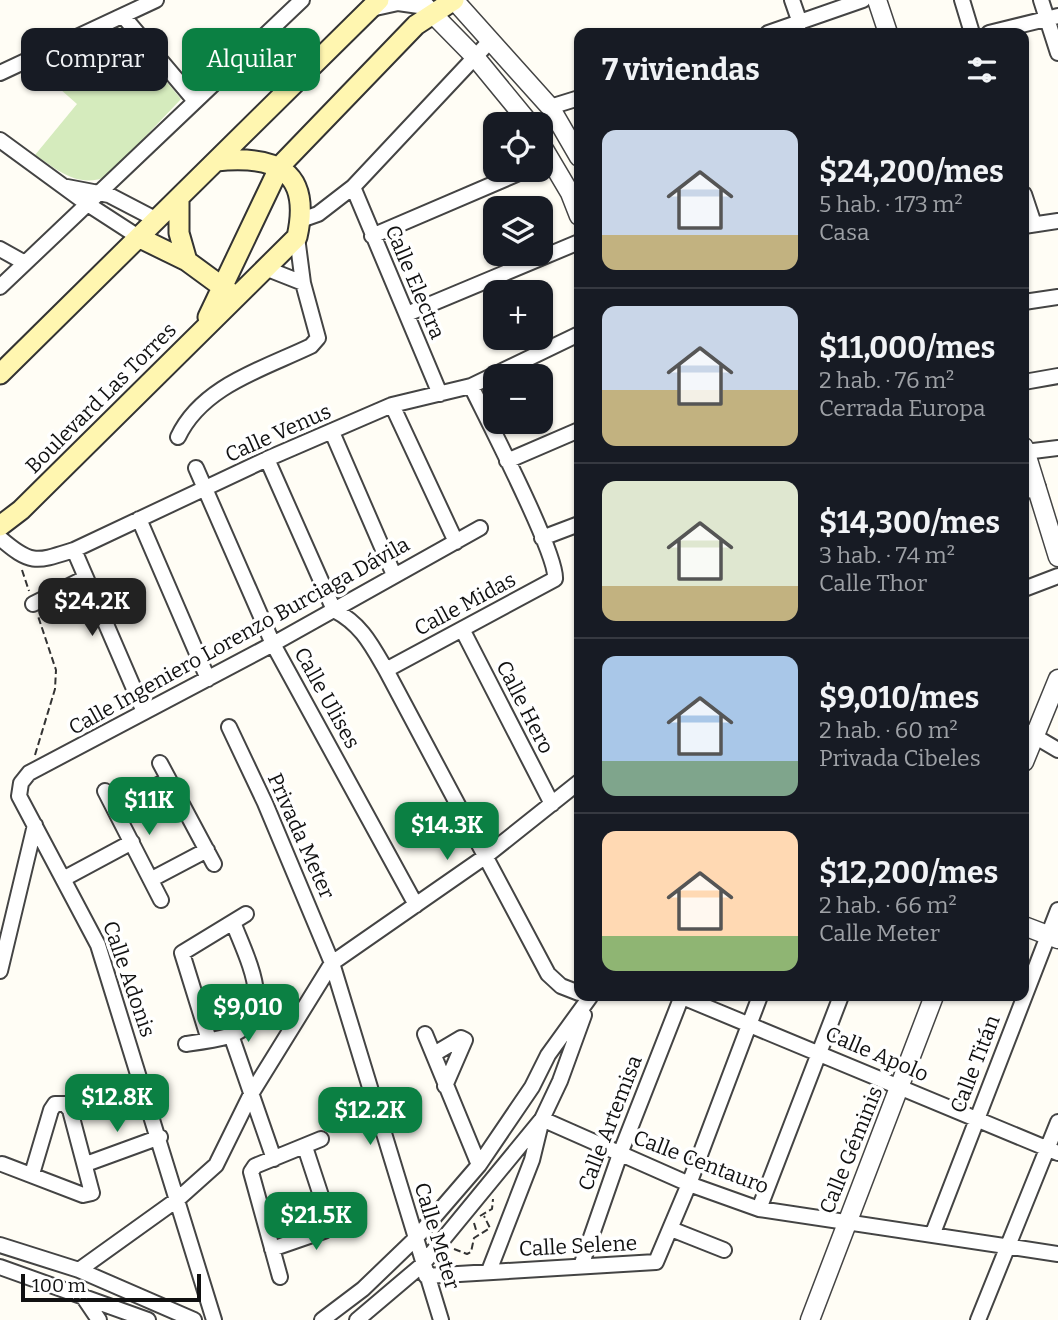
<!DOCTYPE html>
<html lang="es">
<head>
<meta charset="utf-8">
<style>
	body { margin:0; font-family:Bitter,serif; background:#20242c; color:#f1f3f6; height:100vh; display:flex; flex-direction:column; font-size:26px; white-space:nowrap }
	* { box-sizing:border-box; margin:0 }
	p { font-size:23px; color:#9ea1a6 }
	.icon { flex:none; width:38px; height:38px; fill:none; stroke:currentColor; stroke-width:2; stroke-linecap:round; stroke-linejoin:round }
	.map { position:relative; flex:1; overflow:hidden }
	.side { position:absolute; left:574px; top:28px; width:455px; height:973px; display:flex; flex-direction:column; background:#171b24; border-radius:14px; box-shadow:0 2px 5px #0004 }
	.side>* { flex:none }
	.banner { position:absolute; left:21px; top:28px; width:448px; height:63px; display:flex; gap:14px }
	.buttons { position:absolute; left:483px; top:112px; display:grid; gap:14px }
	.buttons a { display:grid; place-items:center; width:70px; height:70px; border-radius:14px; background:#171b24; box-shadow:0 2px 5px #0004; font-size:35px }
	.scale { position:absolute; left:21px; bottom:18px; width:180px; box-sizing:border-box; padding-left:7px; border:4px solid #111; border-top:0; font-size:19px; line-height:24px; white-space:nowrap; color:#111; -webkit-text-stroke:5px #fff; paint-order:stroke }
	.price { position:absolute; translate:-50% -60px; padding:0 16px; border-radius:14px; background:#0b8043; color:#fff; font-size:23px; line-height:46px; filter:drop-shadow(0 2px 4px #0008) }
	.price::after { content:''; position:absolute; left:50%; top:42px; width:21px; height:16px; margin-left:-10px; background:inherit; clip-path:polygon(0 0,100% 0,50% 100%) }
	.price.selected { background:#222; color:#fff }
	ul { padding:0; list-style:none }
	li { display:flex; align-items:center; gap:21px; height:175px; padding:0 28px }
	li+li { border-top:2px solid #363941 }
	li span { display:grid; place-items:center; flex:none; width:196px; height:140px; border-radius:14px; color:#555 }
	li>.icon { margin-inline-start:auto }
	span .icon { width:84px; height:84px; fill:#fffc; stroke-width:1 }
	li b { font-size:30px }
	h2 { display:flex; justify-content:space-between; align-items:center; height:84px; padding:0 28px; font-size:30px }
	.pill { padding:0 24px; border-radius:14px; background:#171b24; box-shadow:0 2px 5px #0004; font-size:24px; line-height:63px }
	.pill.selected { background:#0b8043; color:#fff }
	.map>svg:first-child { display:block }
</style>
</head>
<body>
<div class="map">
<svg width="1058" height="1320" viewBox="0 0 1058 1320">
	<rect width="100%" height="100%" fill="#fffdf5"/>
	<path fill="#d5ebbd" d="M121,27L181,99L108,176C79,189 59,171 35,155L77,104L34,66Z"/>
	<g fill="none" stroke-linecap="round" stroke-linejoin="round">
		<g stroke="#444" stroke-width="18">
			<path id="minor" d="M792,0L800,23
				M962,0L972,33
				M1041,0L1058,53
				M371,9L398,3L426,7
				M123,16L195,101
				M768,33L863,0
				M989,33L1058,16
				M0,73L156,0
				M550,107L579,98
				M0,140L86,203L140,238
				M67,187L109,195L157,220
				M353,187L440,394
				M1024,194L1034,224
				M301,220L318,214L353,187L491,40
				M1024,226L1058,221
				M372,236L526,170
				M0,249L25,263
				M265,268L303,283
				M0,287L302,0
				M1024,302L1058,297
				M407,314L579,242
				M1024,382L1058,376
				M392,405L456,542
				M332,432L394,575
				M178,437C202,386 263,369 311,346L318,338L303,283L297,237
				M1025,452L1058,448
				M267,459L334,610C361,624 371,644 386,670L548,974L561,986L579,993
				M507,461L579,430
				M196,468L273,644L416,905
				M1024,492L1038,487
				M139,519L208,679
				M0,538C31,565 36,562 74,550L267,459L392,405L471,386L579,334
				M542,538L579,524
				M74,550L144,712
				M1024,589L1058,576
				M33,604L85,578
				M462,629L552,804
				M386,670L555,579C558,555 486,417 471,386
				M229,727L265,803L332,963L441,1320
				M1024,730L1058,750
				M160,763L214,864
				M105,791L161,900
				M114,807L168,780
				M65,878L132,842
				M152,879L207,850
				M0,971L35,825
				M680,996L1058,1153
				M425,1034L479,1165
				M231,1035L274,1159
				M209,1040L182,953L246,914
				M186,1044C200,1042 215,1040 229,1036C281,1018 245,955 233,922
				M434,1054L461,1038L465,1040L445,1086
				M2,1164L83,1195L92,1193L70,1110L65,1104H55L51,1110L32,1174
				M86,1164L160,1137
				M759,1209L841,996
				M671,1229L724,1250
				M933,1233L1058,910
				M0,1245L79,1270L194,1320
				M272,1249L324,1231L330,1223L305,1147
				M581,1266L620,1154L682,996
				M0,1267L148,1320
				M79,1270L178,1199L216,1165L251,1094L332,963L486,856L579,782
				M489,1271L532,1160L542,1119L689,1184L759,1209L1058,1254
				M426,1276L656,1262L689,1184L760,996
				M280,1277L251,1172L255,1166L321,1139
				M82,1295L99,1320
				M214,1320L98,945L19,796L21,783L29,773L273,644L480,528
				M322,1320L363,1289L416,1238L479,1165L532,1087L548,1055L590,997
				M357,1320L422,1265L542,1119L560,1081L584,1015
				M978,1320L1058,1122"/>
		</g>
		<g stroke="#444" stroke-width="21">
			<path id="tertiary" d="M419,0L475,57L530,124
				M454,0L550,107L579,157
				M877,0L888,33
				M541,144L570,193L579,216
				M1024,447L1058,557
				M1024,762L1058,679
				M1024,926L1058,939
				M810,1320L934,996"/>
		</g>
		<g stroke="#333" stroke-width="23">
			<path id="secondary" d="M179,198V233L187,261
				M140,238L187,261L232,294
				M208,317L280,166L416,25L454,0
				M0,374L379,0
				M0,526L21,510L297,237C312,170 275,155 216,161"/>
		</g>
		<path stroke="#333" stroke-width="2" stroke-dasharray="7 3.5" stroke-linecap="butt" d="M22,570L29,591
			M35,755L55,689L56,670L38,616
			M480,1216L492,1209L493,1199
			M474,1223L477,1233
			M454,1249L467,1254L471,1252L474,1238L490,1228L484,1216"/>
		<use href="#minor" stroke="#fff" stroke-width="14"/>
		<use href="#tertiary" stroke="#fff" stroke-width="18"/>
		<use href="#secondary" stroke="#fff6b0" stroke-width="19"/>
	</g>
	<g text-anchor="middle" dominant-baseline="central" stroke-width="7" stroke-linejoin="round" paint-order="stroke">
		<g font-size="21" fill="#111" stroke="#fff">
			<text transform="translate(415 282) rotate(67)">Calle Electra</text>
			<text transform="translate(101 398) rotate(-45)">Boulevard Las Torres</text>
			<text transform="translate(278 433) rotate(-24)">Calle Venus</text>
			<text transform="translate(465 604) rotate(-28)">Calle Midas</text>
			<text transform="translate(239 636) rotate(-29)">Calle Ingeniero Lorenzo Burciaga Dávila</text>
			<text transform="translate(327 698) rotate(61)">Calle Ulises</text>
			<text transform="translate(525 707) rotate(63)">Calle Hero</text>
			<text transform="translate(301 836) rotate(66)">Privada Meter</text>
			<text transform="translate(129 979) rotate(71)">Calle Adonis</text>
			<text transform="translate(877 1054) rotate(23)">Calle Apolo</text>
			<text transform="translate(975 1064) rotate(-69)">Calle Titán</text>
			<text transform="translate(610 1123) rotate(-69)">Calle Artemisa</text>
			<text transform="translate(851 1150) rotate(-68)">Calle Géminis</text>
			<text transform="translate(701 1162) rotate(21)">Calle Centauro</text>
			<text transform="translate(437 1236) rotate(73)">Calle Meter</text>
			<text transform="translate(578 1246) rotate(-3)">Calle Selene</text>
		</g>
	</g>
</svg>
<div class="buttons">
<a><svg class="icon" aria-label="locate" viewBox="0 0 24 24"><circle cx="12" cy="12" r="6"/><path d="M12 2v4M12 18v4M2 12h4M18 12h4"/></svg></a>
<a><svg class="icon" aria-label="layers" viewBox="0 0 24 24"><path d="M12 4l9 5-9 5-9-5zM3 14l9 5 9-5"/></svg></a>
<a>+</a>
<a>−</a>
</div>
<div class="scale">100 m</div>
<b class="price selected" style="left:92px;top:638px">$24.2K</b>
<b class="price" style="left:149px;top:837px">$11K</b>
<b class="price" style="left:447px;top:862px">$14.3K</b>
<b class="price" style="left:248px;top:1044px">$9,010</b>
<b class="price" style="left:117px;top:1134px">$12.8K</b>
<b class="price" style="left:370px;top:1147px">$12.2K</b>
<b class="price" style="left:316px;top:1252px">$21.5K</b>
<div class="banner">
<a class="pill">Comprar</a>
<a class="pill selected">Alquilar</a>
</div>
<section class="side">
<h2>7 viviendas<svg class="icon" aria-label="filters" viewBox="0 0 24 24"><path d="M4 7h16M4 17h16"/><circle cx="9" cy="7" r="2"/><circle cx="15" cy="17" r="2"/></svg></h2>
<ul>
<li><span style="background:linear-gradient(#c9d6e8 75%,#c2b280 0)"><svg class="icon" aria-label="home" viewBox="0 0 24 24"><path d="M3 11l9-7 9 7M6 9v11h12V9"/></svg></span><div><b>$24,200/mes</b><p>5 hab. · 173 m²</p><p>Casa</p></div></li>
<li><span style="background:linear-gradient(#c9d6e8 60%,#c2b280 0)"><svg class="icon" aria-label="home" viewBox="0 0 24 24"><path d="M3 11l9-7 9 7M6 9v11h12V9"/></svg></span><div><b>$11,000/mes</b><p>2 hab. · 76 m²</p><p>Cerrada Europa</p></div></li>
<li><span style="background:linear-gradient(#dfe7d0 75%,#c2b280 0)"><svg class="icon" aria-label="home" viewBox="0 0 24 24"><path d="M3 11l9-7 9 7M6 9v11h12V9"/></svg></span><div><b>$14,300/mes</b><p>3 hab. · 74 m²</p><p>Calle Thor</p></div></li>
<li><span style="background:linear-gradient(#a9c7e8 75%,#7fa58c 0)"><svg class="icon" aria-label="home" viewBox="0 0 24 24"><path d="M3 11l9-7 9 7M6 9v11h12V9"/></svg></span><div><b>$9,010/mes</b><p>2 hab. · 60 m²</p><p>Privada Cibeles</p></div></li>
<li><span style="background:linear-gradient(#ffd9b3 75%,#8fb573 0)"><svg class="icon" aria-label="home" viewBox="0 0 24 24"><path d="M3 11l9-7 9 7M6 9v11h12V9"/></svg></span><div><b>$12,200/mes</b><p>2 hab. · 66 m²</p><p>Calle Meter</p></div></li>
</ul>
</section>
</div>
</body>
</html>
